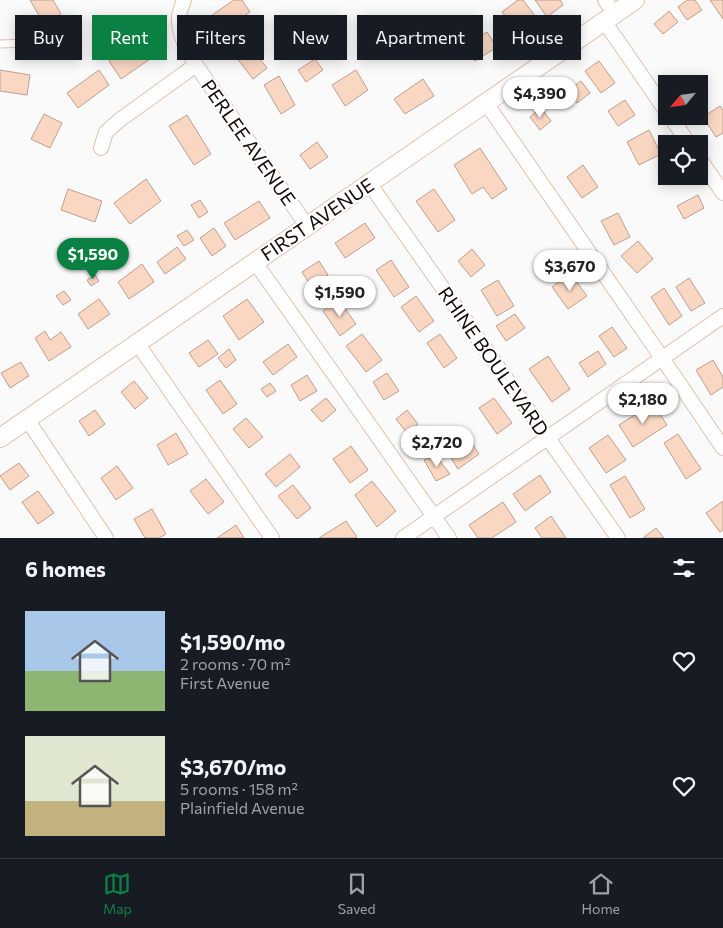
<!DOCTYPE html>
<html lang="en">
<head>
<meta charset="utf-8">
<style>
	body { margin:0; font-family:Commissioner,sans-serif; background:#242831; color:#f1f3f6; height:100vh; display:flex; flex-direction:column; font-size:19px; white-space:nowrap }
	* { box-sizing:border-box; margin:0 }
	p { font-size:16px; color:#9ea1a6 }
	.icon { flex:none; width:28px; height:28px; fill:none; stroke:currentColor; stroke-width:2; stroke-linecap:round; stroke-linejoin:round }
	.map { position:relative; height:538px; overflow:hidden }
	.sheet { display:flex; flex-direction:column; background:#171b24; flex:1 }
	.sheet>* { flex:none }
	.top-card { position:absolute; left:15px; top:15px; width:694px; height:45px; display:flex; gap:10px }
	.needle { width:32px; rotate:241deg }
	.fabs { position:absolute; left:658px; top:75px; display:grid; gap:10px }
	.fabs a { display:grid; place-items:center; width:50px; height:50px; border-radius:0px; background:#171b24; box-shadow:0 2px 12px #0003; font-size:25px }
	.price { position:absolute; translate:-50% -42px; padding:0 11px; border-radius:18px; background:#fff; color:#222; font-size:16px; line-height:32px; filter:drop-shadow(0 1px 2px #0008) }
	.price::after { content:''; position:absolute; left:50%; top:30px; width:15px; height:11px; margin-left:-8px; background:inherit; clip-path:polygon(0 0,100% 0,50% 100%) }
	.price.on { background:#0b8043; color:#fff }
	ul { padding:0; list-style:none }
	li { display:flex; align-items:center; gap:15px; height:125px; padding:0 25px }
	li span { display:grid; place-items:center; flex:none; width:140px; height:100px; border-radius:0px; color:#555 }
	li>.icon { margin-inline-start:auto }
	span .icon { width:60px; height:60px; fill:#fffc; stroke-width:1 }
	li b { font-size:21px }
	h2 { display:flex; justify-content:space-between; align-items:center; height:60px; padding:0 25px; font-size:21px }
	.tag { padding:0 18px; border-radius:0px; background:#171b24; box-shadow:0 2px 12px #0003; font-size:18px; line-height:45px }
	.tag.on { background:#0b8043; color:#fff }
	.tabs { display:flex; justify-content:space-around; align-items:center; height:70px; border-top:1px solid #363941; background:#171b24; font-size:14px; color:#9ea1a6 }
	.tabs a { display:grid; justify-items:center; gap:2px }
	.tabs .on { color:#0b8043 }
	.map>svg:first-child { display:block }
</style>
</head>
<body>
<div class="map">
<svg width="723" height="538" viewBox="0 0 723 538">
	<rect width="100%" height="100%" fill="#fafafa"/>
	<path fill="#f9d7c3" stroke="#bf9f8d" d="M30,0H53L61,14L44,24Z
		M234,0H242L250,12L223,30L212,15Z
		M518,0H523L538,20L519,35L502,12Z
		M535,0H560L563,5L547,17Z
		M687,0H695L702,10L687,20L678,7Z
		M710,0H723V19Z
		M669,11L678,22L663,34L654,24Z
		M391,29L397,48L364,56L359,36Z
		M487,32L497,47L475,61L465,45Z
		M138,41L150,59L121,79L109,61Z
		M247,43L267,68L253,79L233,53Z
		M315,59L323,70L306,82L298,70Z
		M599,61L615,83L601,93L585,71Z
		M0,70L30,75L27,95L0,91Z
		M99,70L109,85L78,108L67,93Z
		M356,70L368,90L345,106L332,85Z
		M279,76L295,105L281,114L264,85Z
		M423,79L434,96L405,114L394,99Z
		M581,81L590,93L577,103L568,91Z
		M625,100L635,115L618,126L608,111Z
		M720,106L723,110V133L716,137L703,117Z
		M541,108L551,121L540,130L530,117Z
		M44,114L62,123L50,148L31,139Z
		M187,115L211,154L194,165L169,126Z
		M649,130L661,154L639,165L627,142Z
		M317,142L328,157L310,169L300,155Z
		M480,148L507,189L492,199L483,187L472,194L454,165Z
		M583,165L598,187L582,198L567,177Z
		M146,179L161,201L130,224L114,203Z
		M68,189L102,201L95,222L61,210Z
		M434,189L455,220L438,232L416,201Z
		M698,195L704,208L684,219L677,206Z
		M200,200L208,212L199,218L191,205Z
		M259,201L270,218L235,240L224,223Z
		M618,213L630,237L614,245L601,221Z
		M365,223L375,238L345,258L335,243Z
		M214,228L226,246L212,256L200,238Z
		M187,230L194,240L184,246L177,236Z
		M638,241L653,259L637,273L621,256Z
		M177,247L186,259L165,274L157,262Z
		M472,249L485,265L471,277L458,261Z
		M551,250L563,268L549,278L537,260Z
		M391,260L409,287L394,297L376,270Z
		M319,261L328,275L311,286L302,272Z
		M142,264L154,282L129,299L118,282Z
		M571,274L587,296L568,309L552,287Z
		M95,275L99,281L91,286L87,280Z
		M689,278L705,303L691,311L676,287Z
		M498,280L514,306L497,316L481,290Z
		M664,288L682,316L669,325L651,297Z
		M64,291L71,300L63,305L56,296Z
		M416,296L434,321L419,332L401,307Z
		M99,299L110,314L88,329L78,314Z
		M247,299L264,322L239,340L223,316Z
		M339,300L356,324L340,336L323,311Z
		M515,314L525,328L506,341L496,326Z
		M612,327L627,348L614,357L599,336Z
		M45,331L50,340L61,332L71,347L49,361L35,338Z
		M362,334L382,360L366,372L346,346Z
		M440,334L457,358L444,368L427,343Z
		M208,340L218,354L199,367L189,353Z
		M288,344L297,357L273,375L263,362Z
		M229,349L236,360L226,368L218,358Z
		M598,351L606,364L588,377L579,363Z
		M548,356L570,389L552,402L529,369Z
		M713,360L723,377V387L711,395L696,370Z
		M21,362L29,376L10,388L1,373Z
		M387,373L399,391L384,400L373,382Z
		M307,375L317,391L300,401L291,385Z
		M220,380L237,404L223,414L206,390Z
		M134,381L148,398L135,409L121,392Z
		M270,383L276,391L267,397L261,389Z
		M326,398L336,410L322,422L311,410Z
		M494,398L512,423L497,434L479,408Z
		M653,403L667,425L633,447L619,425Z
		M95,410L105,424L89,436L79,421Z
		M407,410L418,424L407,433L396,419Z
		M246,418L263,437L249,448L233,429Z
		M176,433L188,454L168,465L157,445Z
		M678,434L701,469L686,479L664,443Z
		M608,435L626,460L606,473L589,448Z
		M471,442L479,454L458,469L451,458Z
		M351,446L368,470L350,483L333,459Z
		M290,454L300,467L276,487L265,474Z
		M436,456L450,474L436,481L424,460Z
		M19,463L29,476L10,490L0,476Z
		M117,466L133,488L116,500L101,478Z
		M540,475L551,492L525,511L513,494Z
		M625,476L645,509L630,518L610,485Z
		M206,479L224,502L208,514L190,491Z
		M372,481L396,511L377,527L355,495Z
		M293,485L311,508L297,519L278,496Z
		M38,491L54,513L38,524L22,502Z
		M723,501V530L720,532L706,513Z
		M503,502L516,522L492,538H478L469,525Z
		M152,509L166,534L159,538H145L134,519Z
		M551,516L566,538H542L535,528Z
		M346,521L357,537L356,538H319Z
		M236,525L244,538H217Z
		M656,528L664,538H643Z"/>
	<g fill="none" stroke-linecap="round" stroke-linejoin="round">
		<g stroke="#e2c1ae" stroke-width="9">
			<path id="service" d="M0,44L30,43"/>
		</g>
		<g stroke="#e2c1ae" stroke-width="16">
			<path id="minor" d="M184,0C182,5 180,11 179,16C178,34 187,50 196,65L307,226
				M605,0L615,14
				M604,21L666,111
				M486,103L662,358L723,448
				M670,116L689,144
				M101,148L106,132L121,119L196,65
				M699,158L723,193
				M369,183L618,538
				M255,262L449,538
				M137,343L272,538
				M27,419L106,538
				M403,538L723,316"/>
		</g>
		<g stroke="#e2c1ae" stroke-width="20">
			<path id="tertiary" d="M0,438L635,0"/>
		</g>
		<use href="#service" stroke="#fff" stroke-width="7"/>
		<use href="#minor" stroke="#fff" stroke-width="14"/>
		<use href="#tertiary" stroke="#fff" stroke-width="18"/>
	</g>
	<g text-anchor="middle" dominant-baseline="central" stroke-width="4.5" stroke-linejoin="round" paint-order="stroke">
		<g font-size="19" fill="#130904" stroke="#fff">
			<text transform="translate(249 142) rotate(55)">PERLEE AVENUE</text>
			<text transform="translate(317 219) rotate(-34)">FIRST AVENUE</text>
			<text transform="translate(494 361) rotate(55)">RHINE BOULEVARD</text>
		</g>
	</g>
</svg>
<div class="fabs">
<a><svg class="needle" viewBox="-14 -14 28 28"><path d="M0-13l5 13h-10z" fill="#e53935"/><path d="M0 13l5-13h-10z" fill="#9ea1a6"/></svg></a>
<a><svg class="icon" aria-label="locate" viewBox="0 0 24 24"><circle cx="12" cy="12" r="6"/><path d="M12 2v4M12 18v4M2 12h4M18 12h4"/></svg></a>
</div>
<b class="price" style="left:540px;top:119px">$4,390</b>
<b class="price on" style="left:93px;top:280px">$1,590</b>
<b class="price" style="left:570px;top:292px">$3,670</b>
<b class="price" style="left:340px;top:318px">$1,590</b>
<b class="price" style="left:643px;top:425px">$2,180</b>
<b class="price" style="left:437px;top:468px">$2,720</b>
<div class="top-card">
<a class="tag">Buy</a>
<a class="tag on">Rent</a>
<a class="tag">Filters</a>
<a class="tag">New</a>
<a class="tag">Apartment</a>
<a class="tag">House</a>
</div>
</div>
<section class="sheet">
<h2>6 homes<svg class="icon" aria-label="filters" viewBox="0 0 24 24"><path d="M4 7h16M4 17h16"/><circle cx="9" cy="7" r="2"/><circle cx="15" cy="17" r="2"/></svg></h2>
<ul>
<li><span style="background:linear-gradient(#a9c7e8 60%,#8fb573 0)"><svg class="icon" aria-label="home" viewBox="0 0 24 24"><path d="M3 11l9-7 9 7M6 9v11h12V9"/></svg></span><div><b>$1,590/mo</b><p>2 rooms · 70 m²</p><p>First Avenue</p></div><svg class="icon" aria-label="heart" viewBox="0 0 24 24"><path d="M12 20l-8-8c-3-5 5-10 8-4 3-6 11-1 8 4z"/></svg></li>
<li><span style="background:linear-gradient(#dfe7d0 65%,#c2b280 0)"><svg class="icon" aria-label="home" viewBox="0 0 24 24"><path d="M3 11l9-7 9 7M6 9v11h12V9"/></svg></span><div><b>$3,670/mo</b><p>5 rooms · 158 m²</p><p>Plainfield Avenue</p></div><svg class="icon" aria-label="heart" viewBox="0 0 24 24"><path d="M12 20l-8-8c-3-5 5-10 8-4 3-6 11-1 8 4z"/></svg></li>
</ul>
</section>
<nav class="tabs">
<a class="on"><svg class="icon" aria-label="map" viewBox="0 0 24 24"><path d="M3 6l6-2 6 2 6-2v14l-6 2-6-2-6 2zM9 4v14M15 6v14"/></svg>Map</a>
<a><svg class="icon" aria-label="saved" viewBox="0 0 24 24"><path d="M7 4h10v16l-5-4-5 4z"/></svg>Saved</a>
<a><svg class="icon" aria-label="home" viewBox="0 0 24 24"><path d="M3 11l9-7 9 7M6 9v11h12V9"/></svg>Home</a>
</nav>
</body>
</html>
